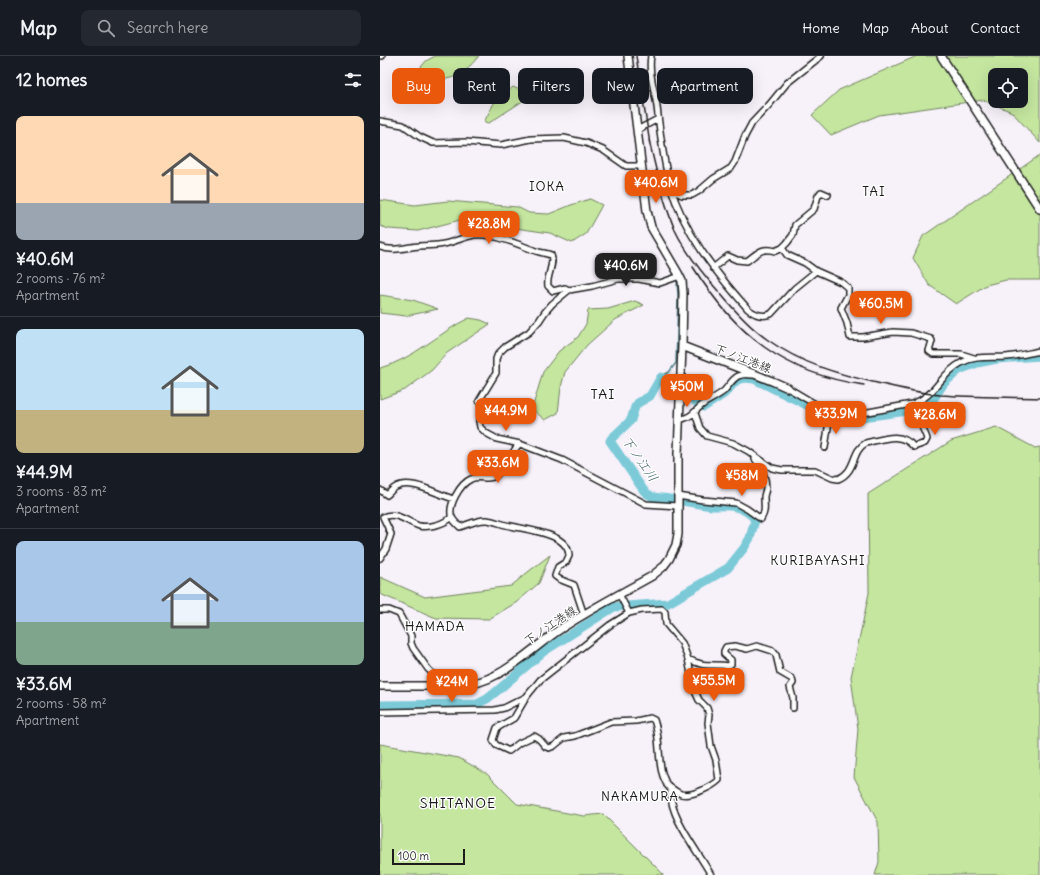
<!DOCTYPE html>
<html lang="en">
<head>
<meta charset="utf-8">
<style>
	body { margin:0; font-family:Delius,"Klee One",sans-serif; background:#242831; color:#f1f3f6; height:100vh; display:flex; flex-direction:column; font-size:15px; white-space:nowrap }
	* { box-sizing:border-box; margin:0 }
	p { font-size:13px; color:#9ea1a6 }
	.icon { flex:none; width:22px; height:22px; fill:none; stroke:currentColor; stroke-width:2; stroke-linecap:round; stroke-linejoin:round }
	.map { position:relative; flex:1; overflow:hidden }
	.details { display:flex; flex-direction:column; background:#171b24; width:380px }
	.details>* { flex:none }
	.banner { position:absolute; left:12px; top:12px; width:380px; height:36px; display:flex; gap:8px }
	.controls { position:absolute; left:608px; top:12px; display:grid; gap:8px }
	.controls a { display:grid; place-items:center; width:40px; height:40px; border-radius:8px; background:#171b24; box-shadow:0 4px 16px #0002; font-size:20px }
	.scale { position:absolute; left:12px; bottom:10px; width:73px; box-sizing:border-box; padding-left:4px; border:2px solid #1c1c1c; border-top:0; font-size:11px; line-height:14px; white-space:nowrap; color:#1c1c1c; -webkit-text-stroke:3px #fff; paint-order:stroke }
	.price { position:absolute; translate:-50% -34px; padding:0 9px; border-radius:8px; background:#ea580c; color:#fff; font-size:13px; line-height:26px; filter:drop-shadow(0 1px 2px #0008) }
	.price::after { content:''; position:absolute; left:50%; top:24px; width:12px; height:9px; margin-left:-6px; background:inherit; clip-path:polygon(0 0,100% 0,50% 100%) }
	.price.current { background:#222; color:#fff }
	ul { padding:0; list-style:none }
	li { display:grid; align-content:center; gap:8px; height:212px; padding:0 16px }
	li+li { border-top:1px solid #363941 }
	li span { display:grid; place-items:center; height:124px; border-radius:8px; color:#555 }
	li>.icon { margin-inline-start:auto }
	span .icon { width:72px; height:72px; fill:#fffc; stroke-width:1 }
	li b { font-size:17px }
	h2 { display:flex; justify-content:space-between; align-items:center; height:48px; padding:0 16px; font-size:17px }
	.pill { padding:0 14px; border-radius:8px; background:#171b24; box-shadow:0 4px 16px #0002; font-size:14px; line-height:36px }
	.pill.current { background:#ea580c; color:#fff }
	header { display:flex; align-items:center; gap:24px; box-sizing:border-box; height:56px; padding:0 20px; background:#171b24; border-bottom:1px solid #363941 }
	header strong { font-size:19px }
	nav { display:flex; gap:22px; margin-inline-start:auto; font-size:14px }
	.search { width:280px; height:36px; background:#242831; display:flex; align-items:center; gap:10px; box-sizing:border-box; padding:0 14px; border-radius:8px; color:#9ea1a6; font-size:15px }
	main { display:flex; flex:1; min-height:0 }
	.map>svg:first-child { display:block }
</style>
</head>
<body>
<header>
<strong>Map</strong>
<div class="search"><svg class="icon" aria-label="search" viewBox="0 0 24 24"><circle cx="10" cy="10" r="6"/><path d="M15 15l6 6"/></svg>Search here</div>
<nav><a>Home</a><a>Map</a><a>About</a><a>Contact</a></nav>
</header>
<main>
<section class="details">
<h2>12 homes<svg class="icon" aria-label="filters" viewBox="0 0 24 24"><path d="M4 7h16M4 17h16"/><circle cx="9" cy="7" r="2"/><circle cx="15" cy="17" r="2"/></svg></h2>
<ul>
<li><span style="background:linear-gradient(#ffd9b3 70%,#9aa5b1 0)"><svg class="icon" aria-label="home" viewBox="0 0 24 24"><path d="M3 11l9-7 9 7M6 9v11h12V9"/></svg></span><div><b>¥40.6M</b><p>2 rooms · 76 m²</p><p>Apartment</p></div></li>
<li><span style="background:linear-gradient(#bfe0f5 65%,#c2b280 0)"><svg class="icon" aria-label="home" viewBox="0 0 24 24"><path d="M3 11l9-7 9 7M6 9v11h12V9"/></svg></span><div><b>¥44.9M</b><p>3 rooms · 83 m²</p><p>Apartment</p></div></li>
<li><span style="background:linear-gradient(#a9c7e8 65%,#7fa58c 0)"><svg class="icon" aria-label="home" viewBox="0 0 24 24"><path d="M3 11l9-7 9 7M6 9v11h12V9"/></svg></span><div><b>¥33.6M</b><p>2 rooms · 58 m²</p><p>Apartment</p></div></li>
</ul>
</section>
<div class="map">
<svg width="660" height="819" viewBox="0 0 660 819">
	<rect width="100%" height="100%" fill="#f7f1fa"/>
	<filter id="ink" filterUnits="userSpaceOnUse"><feTurbulence type="fractalNoise" baseFrequency=".025" numOctaves="2"/><feDisplacementMap in="SourceGraphic" scale="8" xChannelSelector="R" yChannelSelector="G"/><feConvolveMatrix kernelMatrix="1 2 1 2 8 2 1 2 1" color-interpolation-filters="sRGB"/></filter>
	<g filter="url(#ink)">
		<path fill="#c4e69f" stroke="#70815e" fill-rule="evenodd" d="M55,0H99C80,22 74,24 45,24L36,17L46,5Z
			M537,0H660V87L632,56L603,44L499,59L451,79L432,59L459,34ZM615,19H641V45H615Z
			M133,31L152,39L109,67L104,66L114,47Z
			M660,99V224H626L606,229L576,248L549,229L533,202L543,180Z
			M210,143L222,149L206,178L192,187L170,177L80,164L38,175L9,173L0,170V144L35,149L68,145L137,151L149,157L169,158L191,149Z
			M0,239L33,244L58,253L26,260L0,257Z
			M255,245L264,249L235,264L207,289L185,316L181,331L178,357L165,364L152,353L163,316L179,295L198,281L206,268L208,254L228,253Z
			M89,262L101,264L110,268L67,297L52,314L25,334L0,343V312C34,303 58,277 89,262Z
			M616,371L655,392L660,391V819H495L499,806L498,766L474,721L478,673L471,621L489,537L488,438L571,385Z
			M170,499L159,527L137,546L109,563L56,562L0,538V521L45,541L131,530L148,516Z
			M0,688L79,702L107,718L137,748L204,760L223,758L284,819H0Z"/>
		<g fill="none" stroke-linecap="round" stroke-linejoin="round">
			<path stroke="#55848c" stroke-width="1.5" d="M248,27L257,101
				M281,321L289,316L296,307L298,241L297,224"/>
			<path stroke="#7bcad7" stroke-width="9" d="M0,649L97,648L107,643L117,635L163,596L234,551L288,547L348,512L364,492L370,482L375,464C372,458 362,452 355,451C348,449 340,450 333,450C318,448 304,445 289,443C279,441 272,443 264,435L230,385L231,383L251,364L255,351L258,347L270,340L281,321C291,327 302,333 311,341C316,345 317,349 324,351L344,338L357,324L365,322L374,323L453,362L460,364L535,354L548,349L551,347L564,327L579,314L597,307L617,303L660,300"/>
			<g stroke="#1c1c1c" stroke-width="8">
				<path id="street" d="M0,0H2
					M271,0C268,17 275,34 277,51C280,75 283,105 290,129C304,177 335,216 368,253C375,259 383,261 391,258L415,232L436,215L461,226L468,232V239L461,252L467,267L470,281H483L513,276L531,277L551,283L552,285L549,295L553,298H581L594,302
					M0,65L23,69L40,81L53,87L86,86L121,89L151,83L184,82L206,87L223,94L246,110H262
					M257,74L278,63
					M292,134L302,139H312L319,135L333,123L351,112L355,106L365,80L372,67L389,49L407,27L441,0
					M0,191C14,196 26,191 39,190C48,189 56,190 64,188C74,186 84,181 94,179C114,177 137,188 156,195C161,197 166,197 171,199C175,208 166,220 168,230L173,235L185,232L189,234
					M402,192L407,199L425,207L436,215
					M333,212L348,200L357,204L367,205C378,197 381,191 395,195L402,192L407,187L413,179L415,169L434,153L438,140L441,136L448,139
					M408,332L435,348L456,359H472L532,348C557,339 559,319 581,307C595,299 611,302 626,301C638,300 649,297 660,295
					M315,357L320,372L327,380L353,387L368,395L392,412L402,414H435L452,422L458,423C477,415 471,395 486,387C503,383 521,375 534,391L545,387L547,383L546,380L532,348
					M299,364C315,360 313,355 325,347C331,343 338,340 344,335C353,325 355,316 372,319
					M139,388C133,395 122,416 115,420C108,425 99,419 91,423C80,428 67,450 72,462C74,465 78,469 80,471C89,468 98,463 107,464C115,465 123,469 131,470C147,474 189,477 189,500L186,506L178,511L175,520L179,523L194,529L204,559
					M445,392L449,365L453,357
					M0,434L7,439C10,436 12,433 16,431C31,422 58,439 74,443
					M298,440L323,444L356,447L367,453L381,463C386,455 384,450 384,441C384,438 386,435 386,432C386,421 382,412 375,403
					M298,450L266,448L182,404L140,388L117,383L106,377L100,371L99,365L105,357C104,353 101,350 99,345L116,317V303L118,298L125,291L149,276L159,265L165,256L172,248L189,234L212,230L238,223H259L280,227L300,220
					M0,502L6,493L11,478L3,461C16,455 27,466 39,470C50,472 64,468 72,461
					M239,538L249,557
					M0,554H9L19,558L31,580V587L33,592L48,613L54,619L64,624L68,630
					M308,603C312,605 317,607 321,608C329,610 339,608 348,610L351,608V604L344,598V595L346,591L355,590L367,593L377,590L393,595L396,599L400,616L412,623L413,627L410,631L413,642V652
					M0,656L115,654L124,652L146,641
					M287,729C291,732 296,736 301,738C311,741 332,731 339,724L336,704L331,690L328,667L329,659L327,652L319,644L314,633L308,603L302,587L286,568L285,556L282,553L262,554L249,557L230,569L160,624L147,640L134,662L117,672L113,684L116,689L129,695L139,687L154,680L159,683L166,691L169,692L174,690L184,682L195,680L231,666L256,665L270,662L274,664C283,687 274,715 291,734C288,760 319,796 331,819"/>
			</g>
			<g stroke="#1c1c1c" stroke-width="10">
				<path id="secondary" d="M248,0L267,155L271,171L298,217L302,225L303,237L302,290
					M561,0L660,153
					M0,630H77C121,628 148,594 182,572C211,553 242,537 272,520L283,511L289,503L296,489L298,478V398L302,290L392,325L408,332"/>
			</g>
			<use href="#street" stroke="#fff" stroke-width="5"/>
			<use href="#secondary" stroke="#fff" stroke-width="7"/>
			<path stroke="#1c1c1c" stroke-width="1.5" d="M256,0L270,88
				M269,84C276,114 283,145 295,174C306,197 322,217 339,236C354,254 369,271 388,284C422,308 458,318 497,327C518,332 539,337 560,339C593,341 627,341 660,342
				M313,211C355,278 404,318 484,329"/>
		</g>
	</g>
	<g text-anchor="middle" dominant-baseline="central" stroke-width="3" stroke-linejoin="round" paint-order="stroke">
		<g font-size="12" fill="#1c1c1c" stroke="#fff">
			<text transform="translate(363 302) rotate(21)">下ノ江港線</text>
			<text transform="translate(170 569) rotate(-34)">下ノ江港線</text>
		</g>
		<g font-size="13" letter-spacing="1" fill="#1c1c1c" stroke="#fff">
			<text x="167" y="130">IOKA</text>
			<text x="494" y="135">TAI</text>
			<text x="438" y="504">KURIBAYASHI</text>
			<text x="55" y="570">HAMADA</text>
			<text x="260" y="740">NAKAMURA</text>
		</g>
		<g font-size="13" font-style="italic" fill="#426267" stroke="#fff">
			<text transform="translate(260 403) rotate(55)">下ノ江川</text>
		</g>
		<g font-size="14" letter-spacing="1" fill="#1c1c1c" stroke="#fff">
			<text x="223" y="338">TAI</text>
			<text x="78" y="747">SHITANOE</text>
		</g>
	</g>
</svg>
<div class="controls">
<a><svg class="icon" aria-label="locate" viewBox="0 0 24 24"><circle cx="12" cy="12" r="6"/><path d="M12 2v4M12 18v4M2 12h4M18 12h4"/></svg></a>
</div>
<div class="scale">100 m</div>
<b class="price" style="left:276px;top:148px">¥40.6M</b>
<b class="price" style="left:109px;top:189px">¥28.8M</b>
<b class="price current" style="left:246px;top:231px">¥40.6M</b>
<b class="price" style="left:501px;top:269px">¥60.5M</b>
<b class="price" style="left:307px;top:352px">¥50M</b>
<b class="price" style="left:126px;top:376px">¥44.9M</b>
<b class="price" style="left:456px;top:379px">¥33.9M</b>
<b class="price" style="left:555px;top:380px">¥28.6M</b>
<b class="price" style="left:118px;top:428px">¥33.6M</b>
<b class="price" style="left:362px;top:441px">¥58M</b>
<b class="price" style="left:334px;top:646px">¥55.5M</b>
<b class="price" style="left:72px;top:647px">¥24M</b>
<div class="banner">
<a class="pill current">Buy</a>
<a class="pill">Rent</a>
<a class="pill">Filters</a>
<a class="pill">New</a>
<a class="pill">Apartment</a>
</div>
</div>
</main>
</body>
</html>
